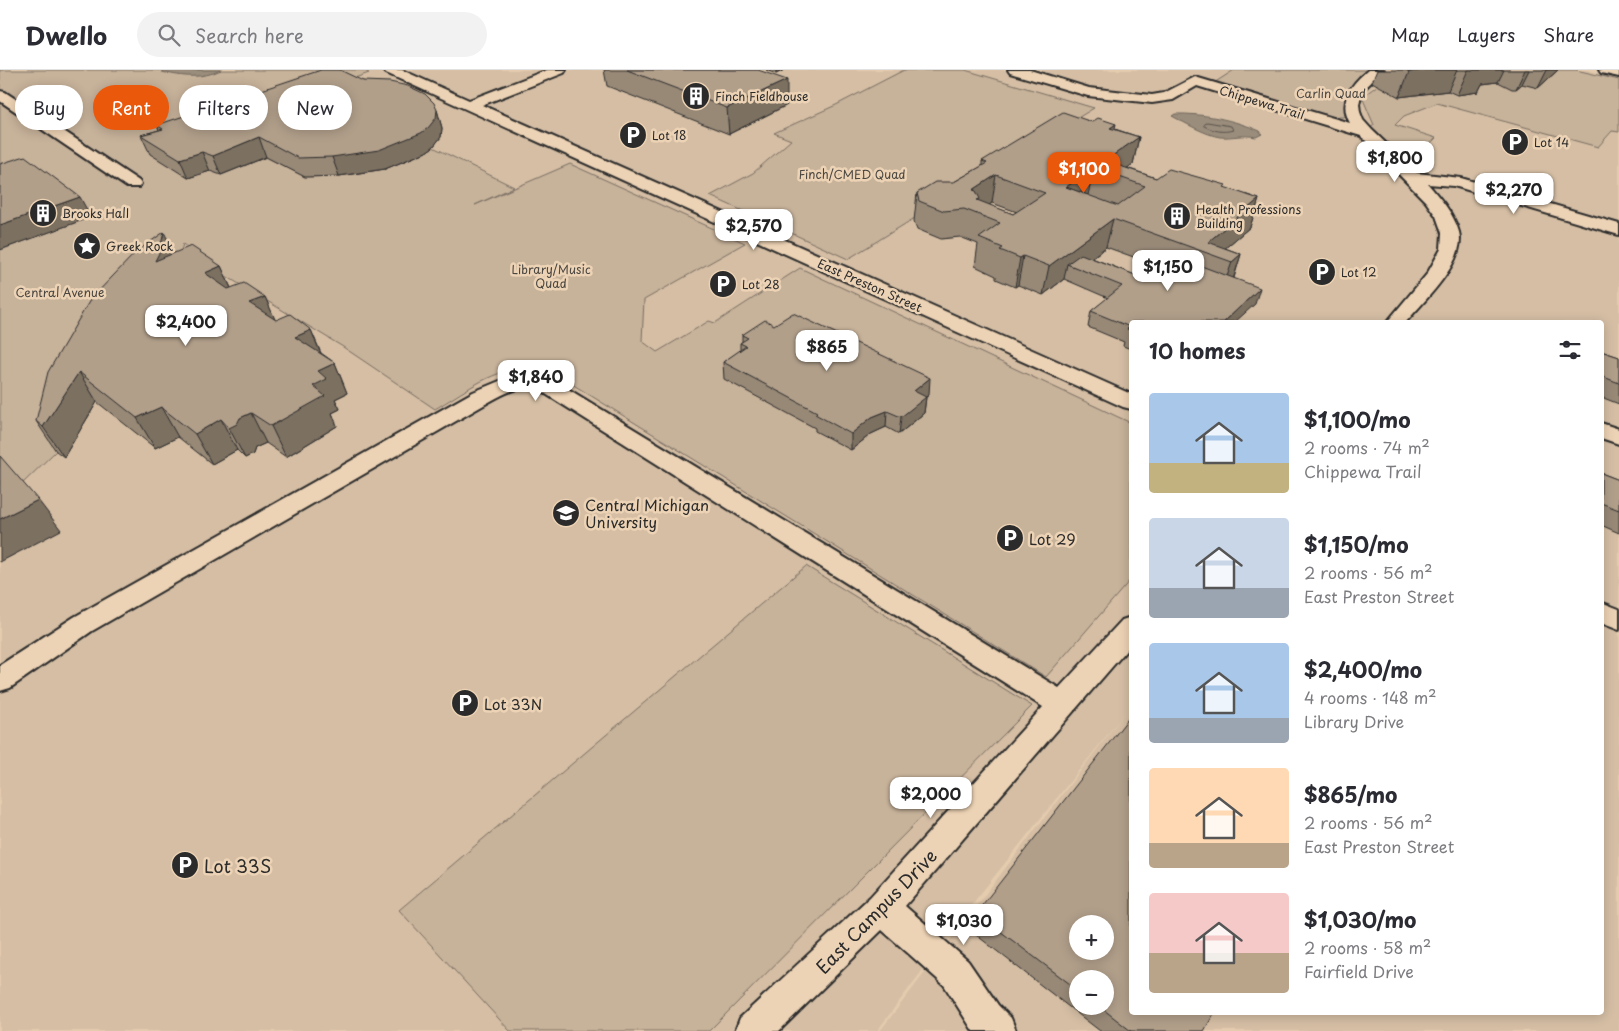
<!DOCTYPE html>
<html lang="en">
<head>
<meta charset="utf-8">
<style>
	body { margin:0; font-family:"Playpen Sans",sans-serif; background:#f2f2f3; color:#2b2b33; height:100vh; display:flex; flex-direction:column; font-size:19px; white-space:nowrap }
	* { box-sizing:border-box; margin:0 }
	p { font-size:16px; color:#7c7c81 }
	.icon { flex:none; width:28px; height:28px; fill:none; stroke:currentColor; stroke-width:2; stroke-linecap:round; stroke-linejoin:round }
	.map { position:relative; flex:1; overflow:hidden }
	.drawer { position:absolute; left:1129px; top:250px; width:475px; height:695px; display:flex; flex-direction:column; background:#fff; border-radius:5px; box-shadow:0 2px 12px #0003 }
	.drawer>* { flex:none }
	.top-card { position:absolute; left:15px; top:15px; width:475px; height:45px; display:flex; gap:10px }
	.controls { position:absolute; left:1069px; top:845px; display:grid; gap:10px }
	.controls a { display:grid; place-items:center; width:45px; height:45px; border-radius:50%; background:#fff; box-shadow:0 2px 12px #0003; font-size:25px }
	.price { position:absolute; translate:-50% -42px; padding:0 11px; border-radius:10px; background:#fff; color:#222; font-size:16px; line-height:32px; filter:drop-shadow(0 1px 2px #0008) }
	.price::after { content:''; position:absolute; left:50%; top:30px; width:15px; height:11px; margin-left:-8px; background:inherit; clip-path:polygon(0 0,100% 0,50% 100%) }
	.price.on { background:#ea580c; color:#fff }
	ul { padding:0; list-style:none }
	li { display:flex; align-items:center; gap:15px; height:125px; padding:0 20px }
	li span { display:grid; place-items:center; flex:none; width:140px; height:100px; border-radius:5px; color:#555 }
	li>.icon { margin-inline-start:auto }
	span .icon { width:60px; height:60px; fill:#fffc; stroke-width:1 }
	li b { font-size:21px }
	h2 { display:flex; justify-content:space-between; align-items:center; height:60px; padding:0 20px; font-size:21px }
	.chip { padding:0 18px; border-radius:22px; background:#fff; box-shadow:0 2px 12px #0003; font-size:18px; line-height:45px }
	.chip.on { background:#ea580c; color:#fff }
	header { display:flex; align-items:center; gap:30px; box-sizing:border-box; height:70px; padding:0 25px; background:#fff; border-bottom:1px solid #e1e1e2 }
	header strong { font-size:24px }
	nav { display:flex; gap:28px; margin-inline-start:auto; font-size:18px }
	.search { width:350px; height:45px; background:#f2f2f3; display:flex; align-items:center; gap:12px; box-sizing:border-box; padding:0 18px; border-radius:28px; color:#7c7c81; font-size:19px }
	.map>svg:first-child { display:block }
</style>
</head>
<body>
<header>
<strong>Dwello</strong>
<div class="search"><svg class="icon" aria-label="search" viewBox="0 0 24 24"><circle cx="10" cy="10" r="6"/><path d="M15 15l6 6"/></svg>Search here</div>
<nav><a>Map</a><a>Layers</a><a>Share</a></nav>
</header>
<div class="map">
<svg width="1619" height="961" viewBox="0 0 1619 961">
	<rect width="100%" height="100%" fill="#e5ccaf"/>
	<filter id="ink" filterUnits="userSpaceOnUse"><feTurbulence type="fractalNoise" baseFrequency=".02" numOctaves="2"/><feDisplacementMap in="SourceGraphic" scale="10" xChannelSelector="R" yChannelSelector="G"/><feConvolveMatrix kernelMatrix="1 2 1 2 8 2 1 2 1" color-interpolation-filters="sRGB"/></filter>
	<g filter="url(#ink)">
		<path fill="#d5bea4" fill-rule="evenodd" d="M0,0H1587L1619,8V961H880L1128,639L973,833L877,961H0ZM1131,252H1601V942H1131ZM1078,854H1105V881H1078ZM1078,909H1105V936H1078Z"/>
		<path fill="#c7b29a" stroke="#796e62" d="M0,0H363L369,3L166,74L210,101L266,87L305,107L339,106L385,99L426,82L433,77L514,117L475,135L570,94L745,173L644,230L642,271L657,282L709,251L715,253L800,198L1131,353V509L1046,607L559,306C547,303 533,298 520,299C490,301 461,324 435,339L343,277L211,197L183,174L178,191L67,332L56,381L21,415L0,398V180L91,147L0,118Z
			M904,0H965L1094,38L848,189L710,126L753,103L791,70L774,63L836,35Z
			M1234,0H1377L1365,10L1343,47H1331L1214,13Z
			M1398,0H1576L1619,10V62L1612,61L1598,77L1437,33L1404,46L1395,55L1436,68L1418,85L1401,86L1369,59L1374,55L1362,27Z
			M806,496L1032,636L709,961H510L399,840Z"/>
		<path fill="#9b8d7b" stroke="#6e665b" d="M162,0H221C201,9 184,7 162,2Z
			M1175,44C1202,43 1235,50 1260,61L1262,64L1256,67C1243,64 1232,68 1220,67C1206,65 1185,53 1172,46Z"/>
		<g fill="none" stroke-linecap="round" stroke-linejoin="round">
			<path stroke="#58524b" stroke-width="1" d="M1207,52L1231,56L1233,60C1223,63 1214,61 1204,56Z"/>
			<g stroke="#2b2b2b" stroke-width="4">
				<path id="minor" d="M384,0H402L469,30L547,0H566L564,3L482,35L1131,324V339L1123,337L386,3Z
					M1008,0H1030L1089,18L1152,25L1164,23L1195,7L1350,53C1338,31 1351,14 1368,0H1384L1362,21L1359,34L1360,42L1363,50L1372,60L1417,103L1461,108L1619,154V165L1454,116L1428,114C1440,128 1454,144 1459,162C1467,191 1423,232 1406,252H1387L1427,204L1441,179L1442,163L1436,146L1426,132L1361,66L1197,16L1173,30L1152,33L1088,26L1010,3Z
					M1599,0H1619V7L1601,3Z
					M0,21L5,22L139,111L141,114L139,117H127L0,31Z
					M514,305H535L555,311L1059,618L1122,550L1131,547V575L905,836L968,891L998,935L1011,948L1016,961H973L944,915L882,860L779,961H735L740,948L870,827L1043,637L541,321C521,313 506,323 489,332L92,561L10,618L0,621V595L74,547L473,322Z
					M1601,353L1619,359V374L1601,368Z
					M1601,532L1619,539V560L1601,553Z"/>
			</g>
			<use href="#minor" fill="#edd3b5" fill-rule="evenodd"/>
		</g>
		<path fill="#988977" stroke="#2b2b2b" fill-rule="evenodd" d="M604,0H758L787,35L729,64L607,16Z
			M766,0H784L776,4Z
			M1377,0H1558L1538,18L1522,14L1516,19H1512L1498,12L1482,14L1478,22L1457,25L1448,21L1399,27L1372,12Z
			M363,11L437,40L442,58L441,67L433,77L426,82L385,99L339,106L305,107L266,87L221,105L210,101L188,108L150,84L141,65L159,60L157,55Z
			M1115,59L1139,67L1133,94L1127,98L1156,108L1225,118L1259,129L1250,157L1225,178L1241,184L1234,208L1255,234L1131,252V279L1123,276L1124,272L1088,257L1091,241L1108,228L1064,209L1043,225L1018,215L1015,217L996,209V206L975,196L978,174L960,167L941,169L917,159L914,151L917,123L954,112L982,96V91ZM992,133L1017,142L1013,144L989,135ZM1106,177L1150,193L1135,205L1092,188Z
			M174,183L221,196L231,218L265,227L275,250L311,260L321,283L335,293L347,323L335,329L340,339L332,343L337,356L286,387L266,373L255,378L253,384L245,388L237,380L212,394L178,367L155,378L97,332L64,387L56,381L36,351Z
			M742,265L929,325L926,327L924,343L899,364L886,357L871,364L851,380L815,361V358L724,309L723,292L740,281V273L742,272Z
			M1601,281L1619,287V334L1601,327Z
			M1601,403L1619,410V463L1601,455Z
			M976,843L1204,961H1100L971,861ZM1078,909L1105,936H1078Z"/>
		<path fill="#7c6f61" stroke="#2b2b2b" d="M776,0H784L776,4Z
			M1424,0H1457L1448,21L1399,27L1409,2Z
			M1468,0H1504L1498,12L1482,14L1478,22L1457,25Z
			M1525,0H1529L1522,14L1516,19Z
			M1547,0H1558L1538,18Z
			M787,10V35L729,64L727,38Z
			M437,40L442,58L441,67L433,77L426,82L385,99L339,106L332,87Z
			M1116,54L1110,80V58Z
			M259,67L266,87L221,105L213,86Z
			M1139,67L1133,94L1116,106L1105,91Z
			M202,82L210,101L188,108L180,89Z
			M1094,98L1088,125L1066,117Z
			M996,105L992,133L978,142L973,120Z
			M80,127L91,147L0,180V155Z
			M1259,129L1250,157L1216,186L1208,172Z
			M1113,149L1106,177L1078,198L1067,194L1064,209L1043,225L1049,196Z
			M164,162L178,191H155Z
			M1241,184L1232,213L1222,221L1232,192Z
			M1023,186L1018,215L1015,217L1020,188Z
			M221,196L234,225L205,203Z
			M1260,218L1255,234L1235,252H1224Z
			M265,227L278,256L249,233Z
			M311,260L323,289L295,267Z
			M335,293L347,323L335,329L340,339L332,343L337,356L286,387L271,356L313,316L318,301Z
			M79,302L97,332L64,387L43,357Z
			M930,308L929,325L926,327L924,343L899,364L901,347L914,321Z
			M161,337L178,367L155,378L137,348Z
			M887,341L886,357L871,364L851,380V364L872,347Z
			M251,343L266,373L255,378L253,384L245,388L229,358L240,348Z
			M221,349L237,380L212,394L195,364Z
			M38,430L61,460L0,492V449Z"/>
		<path fill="#b19f8a" stroke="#2b2b2b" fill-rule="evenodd" d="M321,0H340L363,11L390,12L408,16L425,24L434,33L437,40L436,48L428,58L421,63L379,80L332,87L298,88L259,67L213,86L202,82L180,89L141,65L163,59L157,55Z
			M627,0H758L787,10L727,38Z
			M1406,0H1424L1409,2Z
			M1063,42L1092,52L1098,48L1116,54L1110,58L1139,67L1105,91L1156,108L1169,99L1226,115L1224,117L1259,129L1208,172L1241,184L1232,192L1113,149L1049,196L1023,186L1020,188L1000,180L1003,178L979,168L1000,153L964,139L944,141L919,131L917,123L935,112H954L987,93L982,91ZM1094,98L1145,116L1118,136L1066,117ZM996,105L1045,123L1013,144L977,130L980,129L976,121L973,120Z
			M25,86L80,127L0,155V94Z
			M164,162L159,183L155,191L191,176L221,196L205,203L228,219L244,213L265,227L249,233L276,250L290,244L311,260L295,267L335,293L318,301L327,309L313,316L325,326L271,356L251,343L240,348L237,354L229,358L221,349L195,364L161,337L137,348L79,302L43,357L36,351L48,302L90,230L136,182Z
			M1164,182L1260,218L1224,252H1131V261L1127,259L1130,257L1091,241L1122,216L1067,194L1081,184L1135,205Z
			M793,243L930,308L914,321L926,327L901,347L887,341L872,347L851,364L815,344L817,342L723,292L746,276L740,273L748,268L742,265L765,250L774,255Z
			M1601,281L1619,287V313L1601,306Z
			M0,386L38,430L0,449Z
			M1601,403L1619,410V440L1601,433Z
			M1131,645V942H1215L1204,961H1131L1099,936H1105V909H1078V920L976,843ZM1078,854H1105V881H1078Z"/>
	</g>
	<defs>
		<g id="building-disc" transform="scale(1.4375)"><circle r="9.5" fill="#2b2b2b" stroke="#edd3b5"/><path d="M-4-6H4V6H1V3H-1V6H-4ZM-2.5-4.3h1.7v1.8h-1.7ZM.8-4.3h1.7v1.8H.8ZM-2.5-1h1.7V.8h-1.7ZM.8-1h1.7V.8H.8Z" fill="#fff"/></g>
		<g id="parking-disc" transform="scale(1.4375)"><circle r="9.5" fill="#2b2b2b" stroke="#edd3b5"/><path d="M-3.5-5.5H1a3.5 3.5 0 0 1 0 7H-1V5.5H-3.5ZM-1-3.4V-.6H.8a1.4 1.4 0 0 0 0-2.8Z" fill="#fff"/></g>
		<g id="sight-disc" transform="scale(1.4375)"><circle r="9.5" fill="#2b2b2b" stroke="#edd3b5"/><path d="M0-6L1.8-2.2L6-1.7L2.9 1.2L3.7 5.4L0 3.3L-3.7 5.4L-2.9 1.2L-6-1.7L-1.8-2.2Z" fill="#fff"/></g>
		<g id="university-disc" transform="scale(1.4375)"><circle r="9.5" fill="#2b2b2b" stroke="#edd3b5"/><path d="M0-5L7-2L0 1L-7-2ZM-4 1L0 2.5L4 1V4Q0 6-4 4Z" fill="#fff"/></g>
	</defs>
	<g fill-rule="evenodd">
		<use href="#building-disc" x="696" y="26"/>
		<use href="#parking-disc" x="633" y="65"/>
		<use href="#parking-disc" x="1515" y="72"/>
		<use href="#building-disc" x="43" y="143"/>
		<use href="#building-disc" x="1177" y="146"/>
		<use href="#sight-disc" x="87" y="176"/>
		<use href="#parking-disc" x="1322" y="202"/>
		<use href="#parking-disc" x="723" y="214"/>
		<use href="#university-disc" x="566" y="443"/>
		<use href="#parking-disc" x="1010" y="468"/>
		<use href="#parking-disc" x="465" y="633"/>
		<use href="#parking-disc" x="185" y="795"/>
	</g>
	<g text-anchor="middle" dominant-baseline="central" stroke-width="5" stroke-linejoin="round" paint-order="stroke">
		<g font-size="12" fill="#4a4641" stroke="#edd3b5">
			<text x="1331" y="23">Carlin Quad</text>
			<text x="852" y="104">Finch/CMED Quad</text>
			<text x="551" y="199">Library/Music<tspan x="551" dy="14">Quad</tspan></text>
			<text x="60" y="222">Central Avenue</text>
		</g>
		<g font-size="12" fill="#2b2b2b" stroke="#edd3b5" text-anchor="start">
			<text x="715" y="26">Finch Fieldhouse</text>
			<text x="652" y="65">Lot 18</text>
			<text x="1534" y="72">Lot 14</text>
			<text x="1196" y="139">Health Professions<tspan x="1196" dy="14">Building</tspan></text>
			<text x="62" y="143">Brooks Hall</text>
			<text x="106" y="176">Greek Rock</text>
			<text x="1341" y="202">Lot 12</text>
			<text x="742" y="214">Lot 28</text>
		</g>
		<g font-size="12" fill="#2b2b2b" stroke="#edd3b5">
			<text transform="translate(1262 32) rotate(17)">Chippewa Trail</text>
			<text transform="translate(870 215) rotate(24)">East Preston Street</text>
		</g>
		<g font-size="15" fill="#2b2b2b" stroke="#edd3b5" text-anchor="start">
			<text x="585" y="434">Central Michigan<tspan x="585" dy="17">University</tspan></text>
			<text x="1029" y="468">Lot 29</text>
			<text x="484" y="633">Lot 33N</text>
		</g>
		<g font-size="18" fill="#2b2b2b" stroke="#edd3b5" text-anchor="start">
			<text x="204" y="795">Lot 33S</text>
		</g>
		<g font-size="18" fill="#2b2b2b" stroke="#edd3b5">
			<text transform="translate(876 841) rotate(-46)">East Campus Drive</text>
		</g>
	</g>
</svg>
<div class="controls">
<a>+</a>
<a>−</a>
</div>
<b class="price" style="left:1395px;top:113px">$1,800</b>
<b class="price on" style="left:1084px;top:124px">$1,100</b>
<b class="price" style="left:1514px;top:145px">$2,270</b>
<b class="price" style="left:754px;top:181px">$2,570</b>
<b class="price" style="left:1168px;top:222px">$1,150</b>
<b class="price" style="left:186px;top:277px">$2,400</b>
<b class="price" style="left:827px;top:302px">$865</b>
<b class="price" style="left:536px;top:332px">$1,840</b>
<b class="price" style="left:931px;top:749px">$2,000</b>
<b class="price" style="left:964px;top:876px">$1,030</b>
<div class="top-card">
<a class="chip">Buy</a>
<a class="chip on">Rent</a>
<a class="chip">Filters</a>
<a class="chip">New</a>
</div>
<section class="drawer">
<h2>10 homes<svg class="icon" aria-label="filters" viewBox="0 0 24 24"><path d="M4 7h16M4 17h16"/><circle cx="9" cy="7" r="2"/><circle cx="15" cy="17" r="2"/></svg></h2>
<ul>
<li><span style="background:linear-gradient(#a9c7e8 70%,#c2b280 0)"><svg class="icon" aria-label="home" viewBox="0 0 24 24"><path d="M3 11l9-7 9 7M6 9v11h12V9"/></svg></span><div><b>$1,100/mo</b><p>2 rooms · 74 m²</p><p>Chippewa Trail</p></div></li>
<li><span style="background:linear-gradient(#c9d6e8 70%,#9aa5b1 0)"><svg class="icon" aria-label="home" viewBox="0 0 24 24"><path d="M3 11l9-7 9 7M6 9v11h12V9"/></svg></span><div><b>$1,150/mo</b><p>2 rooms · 56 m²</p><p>East Preston Street</p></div></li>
<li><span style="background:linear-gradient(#a9c7e8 75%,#9aa5b1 0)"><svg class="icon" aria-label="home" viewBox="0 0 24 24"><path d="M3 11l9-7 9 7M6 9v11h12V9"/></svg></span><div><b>$2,400/mo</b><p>4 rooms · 148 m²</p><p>Library Drive</p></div></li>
<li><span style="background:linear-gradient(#ffd9b3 75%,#b9a48a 0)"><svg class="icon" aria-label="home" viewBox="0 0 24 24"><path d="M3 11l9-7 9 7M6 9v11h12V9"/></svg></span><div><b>$865/mo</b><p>2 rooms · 56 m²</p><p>East Preston Street</p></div></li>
<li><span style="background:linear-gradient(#f6c9c9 60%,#b9a48a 0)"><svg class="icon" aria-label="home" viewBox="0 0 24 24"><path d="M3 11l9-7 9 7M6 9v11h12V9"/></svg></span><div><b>$1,030/mo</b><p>2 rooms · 58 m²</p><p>Fairfield Drive</p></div></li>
</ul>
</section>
</div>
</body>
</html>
